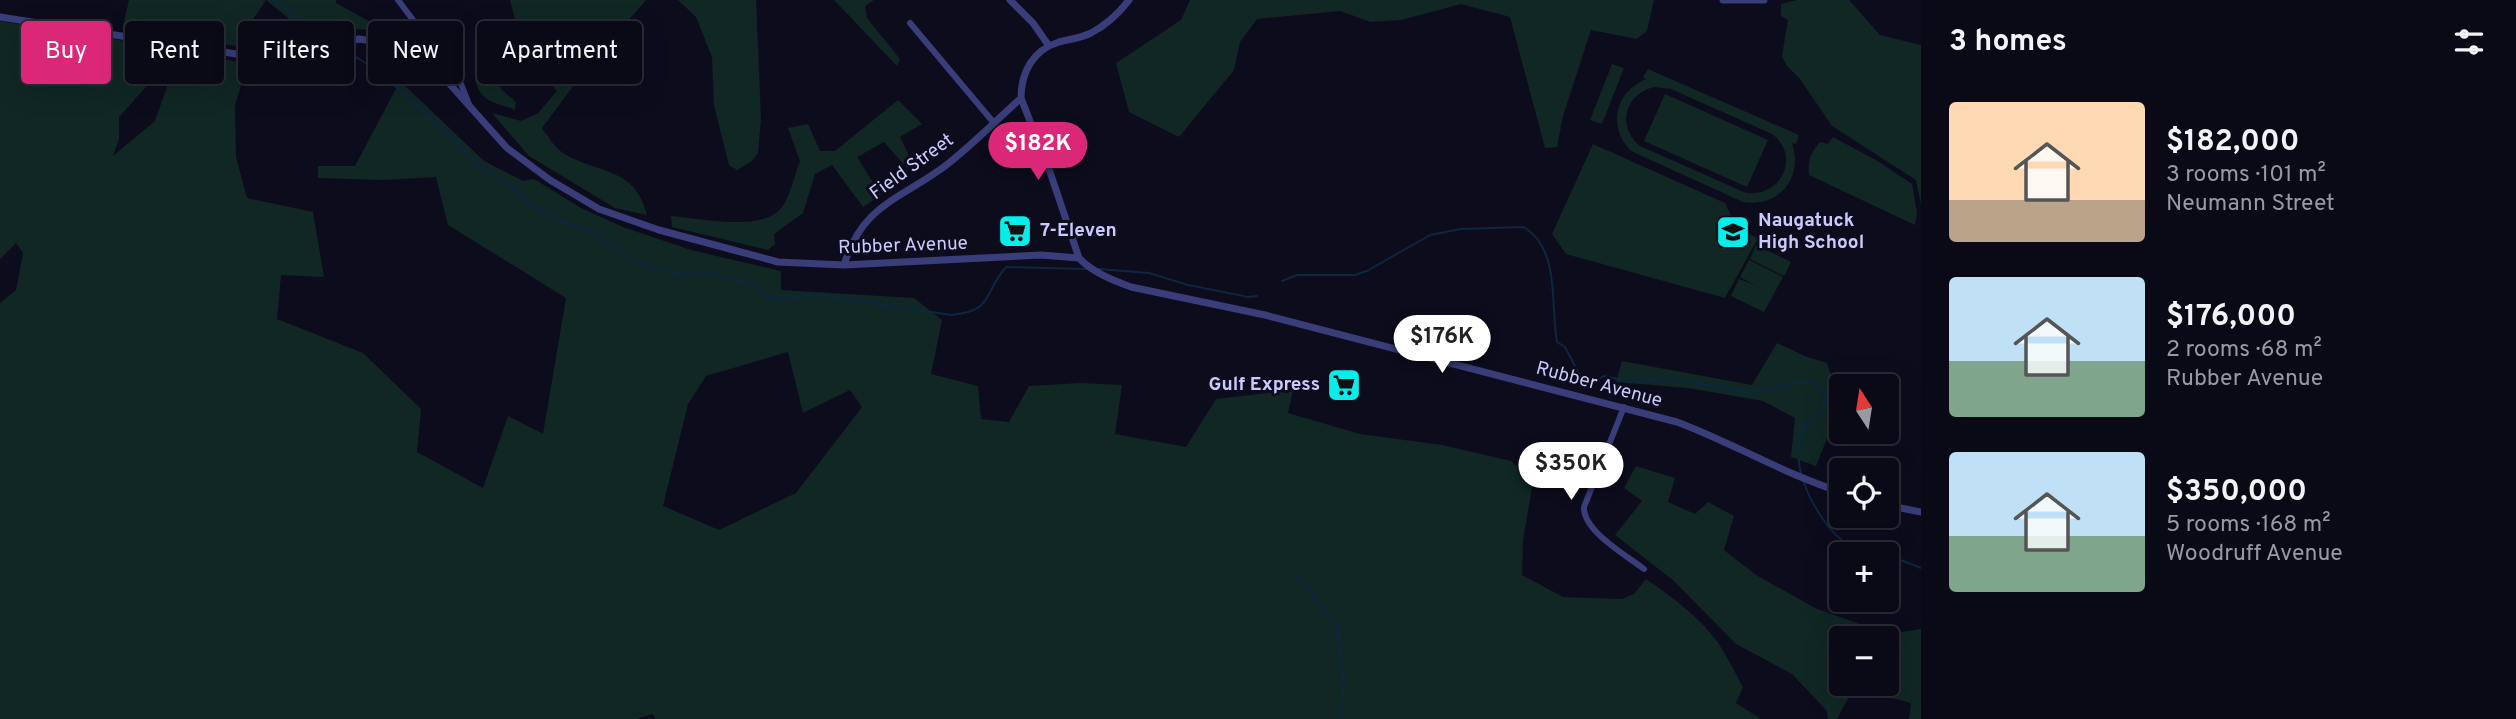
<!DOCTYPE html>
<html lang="en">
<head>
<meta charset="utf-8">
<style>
	body { margin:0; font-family:Overpass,sans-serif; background:#13121f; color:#f1f3f6; height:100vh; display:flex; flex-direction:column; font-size:26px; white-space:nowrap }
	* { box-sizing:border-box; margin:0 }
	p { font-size:23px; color:#999aa1 }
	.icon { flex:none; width:38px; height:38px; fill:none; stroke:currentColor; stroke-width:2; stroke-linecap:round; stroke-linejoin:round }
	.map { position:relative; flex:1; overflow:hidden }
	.sheet { display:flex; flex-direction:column; background:#0a0916; width:595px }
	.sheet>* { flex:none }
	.guide { position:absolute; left:21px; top:21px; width:665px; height:63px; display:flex; gap:14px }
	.needle { width:46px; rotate:348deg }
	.tools { position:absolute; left:1829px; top:374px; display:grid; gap:14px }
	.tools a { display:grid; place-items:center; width:70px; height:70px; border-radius:7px; background:#0a0916; box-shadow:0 7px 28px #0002,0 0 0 2px #2a2a35; font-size:35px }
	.price { position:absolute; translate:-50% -60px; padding:0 16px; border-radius:24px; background:#fff; color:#222; font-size:23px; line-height:46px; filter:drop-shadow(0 2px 4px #0008) }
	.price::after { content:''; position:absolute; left:50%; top:42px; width:21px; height:16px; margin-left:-10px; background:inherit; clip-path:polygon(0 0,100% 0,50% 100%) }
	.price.current { background:#db2777; color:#fff }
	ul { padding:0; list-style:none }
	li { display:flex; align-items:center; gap:21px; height:175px; padding:0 28px }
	li span { display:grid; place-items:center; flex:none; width:196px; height:140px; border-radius:7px; color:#555 }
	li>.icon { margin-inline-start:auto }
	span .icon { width:84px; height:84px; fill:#fffc; stroke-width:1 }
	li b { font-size:30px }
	h2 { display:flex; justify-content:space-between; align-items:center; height:84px; padding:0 28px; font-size:30px }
	.pill { padding:0 24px; border-radius:7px; background:#0a0916; box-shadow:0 7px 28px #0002,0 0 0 2px #2a2a35; font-size:24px; line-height:63px }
	.pill.current { background:#db2777; color:#fff }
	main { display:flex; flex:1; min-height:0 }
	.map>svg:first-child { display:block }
</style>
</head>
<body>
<main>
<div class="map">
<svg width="1921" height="719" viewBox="0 0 1921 719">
	<rect width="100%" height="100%" fill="#0d0c1d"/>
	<path fill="#102724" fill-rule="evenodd" d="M129,0H336V3L387,31L353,29L313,38L266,0L235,46L123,26Z
		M510,0H646L583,73L542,128C548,136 555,148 563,153C599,175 635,166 647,215L615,208L529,156L492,113L521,121L538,113L557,91L527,58L510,51L495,68L501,89L516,102L515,110C494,101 482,104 475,80L488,64L479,35L500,42L517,27Z
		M678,0H756L761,118L758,153L752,161L737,170L729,165L714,105L712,57L696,17Z
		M834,0H874L865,6L867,18L900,59L897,66Z
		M1190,0H1654L1647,31L1637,39L1591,30L1563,116L1557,147L1545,148L1510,17L1461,4L1401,20L1371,22L1340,11L1257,19L1240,42L1234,70L1179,137L1129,112L1116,63L1181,20Z
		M1797,0H1849L1880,35L1921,45V204L1916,180L1832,126L1800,79L1786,65L1782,56L1788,20L1781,16V4Z
		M0,21L53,30V41L64,43L62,30L170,49L169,61L119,117V139L113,156L155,121L169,81L201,56L248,63L235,105L236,157L247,198L313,212L324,277L281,275L277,319L363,353L421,409L417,452L483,488L508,416L543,434L566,298L448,225L436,177L384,180L318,178V166H355L400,81L484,161L523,181L534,179L581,208L623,227L691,250L781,271V290L914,298L942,320L931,374L978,386L981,419L1009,422L1029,386L1081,383L1122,385L1115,434L1186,447L1216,399L1293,390L1288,413L1360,434L1442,445L1511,461L1533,481L1523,540L1522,575L1563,597L1622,599L1634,594L1646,579C1673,598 1699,616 1719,644C1728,658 1735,673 1743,687L1736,703L1761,719H655L653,714L636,719H0V303L16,290L23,253L16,243L0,259ZM788,352L803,413L850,390L862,407L796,493L719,530L663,506L688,404L706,376Z
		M1612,64L1624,68L1602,124L1590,120Z
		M1648,69L1799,135L1796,144L1792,143C1804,177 1779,208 1743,202L1631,151C1607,127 1615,92 1646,79L1643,77ZM1655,87L1671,89L1772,134C1801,156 1782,197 1746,193L1640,146C1616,127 1625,93 1655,87Z
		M1665,94L1768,140L1747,187L1644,141Z
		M898,100L922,124L900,137L913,164L907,168L884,142L857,157L881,195L863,207L832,165L815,174L803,213L774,234L775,244L768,250L672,227L671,216C699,218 763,233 782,207C790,197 795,173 800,161L788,128L808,124L820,151H835Z
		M1833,137L1876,160L1912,184L1917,213L1915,225L1809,175C1808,160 1810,153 1820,142L1828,144Z
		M1593,144L1725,203L1738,230L1758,238L1725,298L1566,254L1552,234Z
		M1756,245L1791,262L1784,276L1750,259Z
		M1749,260L1783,277L1764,312L1731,296L1739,279L1755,285L1740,277Z
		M1777,343L1807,357L1827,363L1838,399L1832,426L1816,466L1791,457L1795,418L1763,401L1688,388L1616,382L1622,361L1752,385Z
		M1636,466L1675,478L1668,502L1695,514L1708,502L1734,516L1724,550L1756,575L1817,609L1889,634L1921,629V719H1909L1911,703L1854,688L1837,719H1828L1827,711L1792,674L1736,644L1674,581L1615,535L1642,501L1624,488ZM1841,639H1886V684H1841Z"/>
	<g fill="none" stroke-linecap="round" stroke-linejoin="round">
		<path stroke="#0d2741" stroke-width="2" d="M273,0L332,42
			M340,47L378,71L450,135L481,168L511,186L531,206L565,223L588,230L633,260L661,270L687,275L703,271L732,279L752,285L776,300L808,295L827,296L951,315C994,311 982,295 1006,267L1087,269
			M1099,269L1149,273L1188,285L1248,297L1257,296
			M1282,281L1297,275H1355L1367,271L1430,235L1461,229L1524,227C1561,250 1550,305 1557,342L1565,347L1584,383L1590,384L1604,376L1632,382L1651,380L1686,381L1748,393L1800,382H1809L1816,385L1826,394C1826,413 1815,418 1801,429C1798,445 1797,458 1801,474
			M1804,483C1811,503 1830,535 1849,545C1860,552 1873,553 1886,555
			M1888,555L1921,568
			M1295,573L1336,625L1344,679L1341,719"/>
		<path stroke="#393e7b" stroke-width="6" d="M398,0L461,84L469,104
			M910,23L994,123
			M1624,407L1584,507C1583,531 1626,555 1644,569"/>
		<path stroke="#393e7b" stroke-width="7" d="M1010,0L1033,23L1049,46
			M1129,0C1119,13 1106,25 1091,33C1081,38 1070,39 1059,42C1033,50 1021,72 1021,98L1050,172L1079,258C1092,272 1112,280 1131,287L1265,315L1677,422C1733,443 1784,474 1841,492
			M1723,0H1764
			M0,17L249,56L293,54L359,39L398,45L438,71L507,148L550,180L599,209L659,230L778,262L844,265L1041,255L1079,258
			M844,265C863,202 903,199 949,163C974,143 997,120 1021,98
			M1886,505L1921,512"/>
	</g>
	<defs>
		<g id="supermarket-square" transform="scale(1.75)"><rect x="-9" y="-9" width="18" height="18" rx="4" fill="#07ede9" stroke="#0d0c1d"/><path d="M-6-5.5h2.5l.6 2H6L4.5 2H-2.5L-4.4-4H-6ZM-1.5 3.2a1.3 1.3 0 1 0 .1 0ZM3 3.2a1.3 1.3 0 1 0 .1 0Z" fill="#111"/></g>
		<g id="school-square" transform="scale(1.75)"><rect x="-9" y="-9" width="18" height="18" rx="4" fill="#07ede9" stroke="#0d0c1d"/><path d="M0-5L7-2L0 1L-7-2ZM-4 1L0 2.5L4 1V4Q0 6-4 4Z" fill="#111"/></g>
	</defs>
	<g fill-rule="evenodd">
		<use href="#supermarket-square" x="1015" y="231"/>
		<use href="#school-square" x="1733" y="232"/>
		<use href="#supermarket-square" x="1344" y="385"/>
	</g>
	<g text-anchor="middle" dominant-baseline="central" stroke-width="6" stroke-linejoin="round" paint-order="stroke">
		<g font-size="19" fill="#cacafd" stroke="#0d0c1d">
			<text transform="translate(912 167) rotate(-36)">Field Street</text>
			<text transform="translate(903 246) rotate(-2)">Rubber Avenue</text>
			<text transform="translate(1599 385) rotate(15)">Rubber Avenue</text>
		</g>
		<g font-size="19" font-weight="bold" fill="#cacafd" stroke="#0d0c1d" text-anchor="start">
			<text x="1758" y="221">Naugatuck<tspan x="1758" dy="22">High School</tspan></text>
			<text x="1040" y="231">7-Eleven</text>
			<text x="1320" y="385" text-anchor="end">Gulf Express</text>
		</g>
	</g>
</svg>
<div class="tools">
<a><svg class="needle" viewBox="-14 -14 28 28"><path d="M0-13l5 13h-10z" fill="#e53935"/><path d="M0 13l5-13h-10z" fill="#999aa1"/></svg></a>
<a><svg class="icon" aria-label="locate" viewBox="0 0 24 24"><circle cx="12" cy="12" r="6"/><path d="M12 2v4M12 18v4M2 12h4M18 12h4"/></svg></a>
<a>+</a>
<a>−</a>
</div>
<b class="price current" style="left:1038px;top:182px">$182K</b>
<b class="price" style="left:1442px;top:375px">$176K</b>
<b class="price" style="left:1571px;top:502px">$350K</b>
<div class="guide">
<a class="pill current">Buy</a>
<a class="pill">Rent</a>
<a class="pill">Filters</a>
<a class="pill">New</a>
<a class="pill">Apartment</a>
</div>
</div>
<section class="sheet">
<h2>3 homes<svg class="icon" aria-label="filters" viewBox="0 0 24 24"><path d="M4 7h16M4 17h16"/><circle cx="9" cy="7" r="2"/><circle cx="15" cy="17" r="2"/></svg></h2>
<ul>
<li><span style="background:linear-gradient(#ffd9b3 70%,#b9a48a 0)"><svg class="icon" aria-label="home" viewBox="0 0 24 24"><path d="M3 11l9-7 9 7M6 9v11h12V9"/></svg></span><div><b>$182,000</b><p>3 rooms · 101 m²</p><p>Neumann Street</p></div></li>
<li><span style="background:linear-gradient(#bfe0f5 60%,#7fa58c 0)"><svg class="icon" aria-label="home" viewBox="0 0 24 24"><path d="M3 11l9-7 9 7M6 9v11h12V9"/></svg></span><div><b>$176,000</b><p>2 rooms · 68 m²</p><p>Rubber Avenue</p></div></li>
<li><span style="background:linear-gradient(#bfe0f5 60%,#7fa58c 0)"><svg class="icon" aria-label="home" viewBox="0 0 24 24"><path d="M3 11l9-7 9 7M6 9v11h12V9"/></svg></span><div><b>$350,000</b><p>5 rooms · 168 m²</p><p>Woodruff Avenue</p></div></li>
</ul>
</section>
</main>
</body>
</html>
